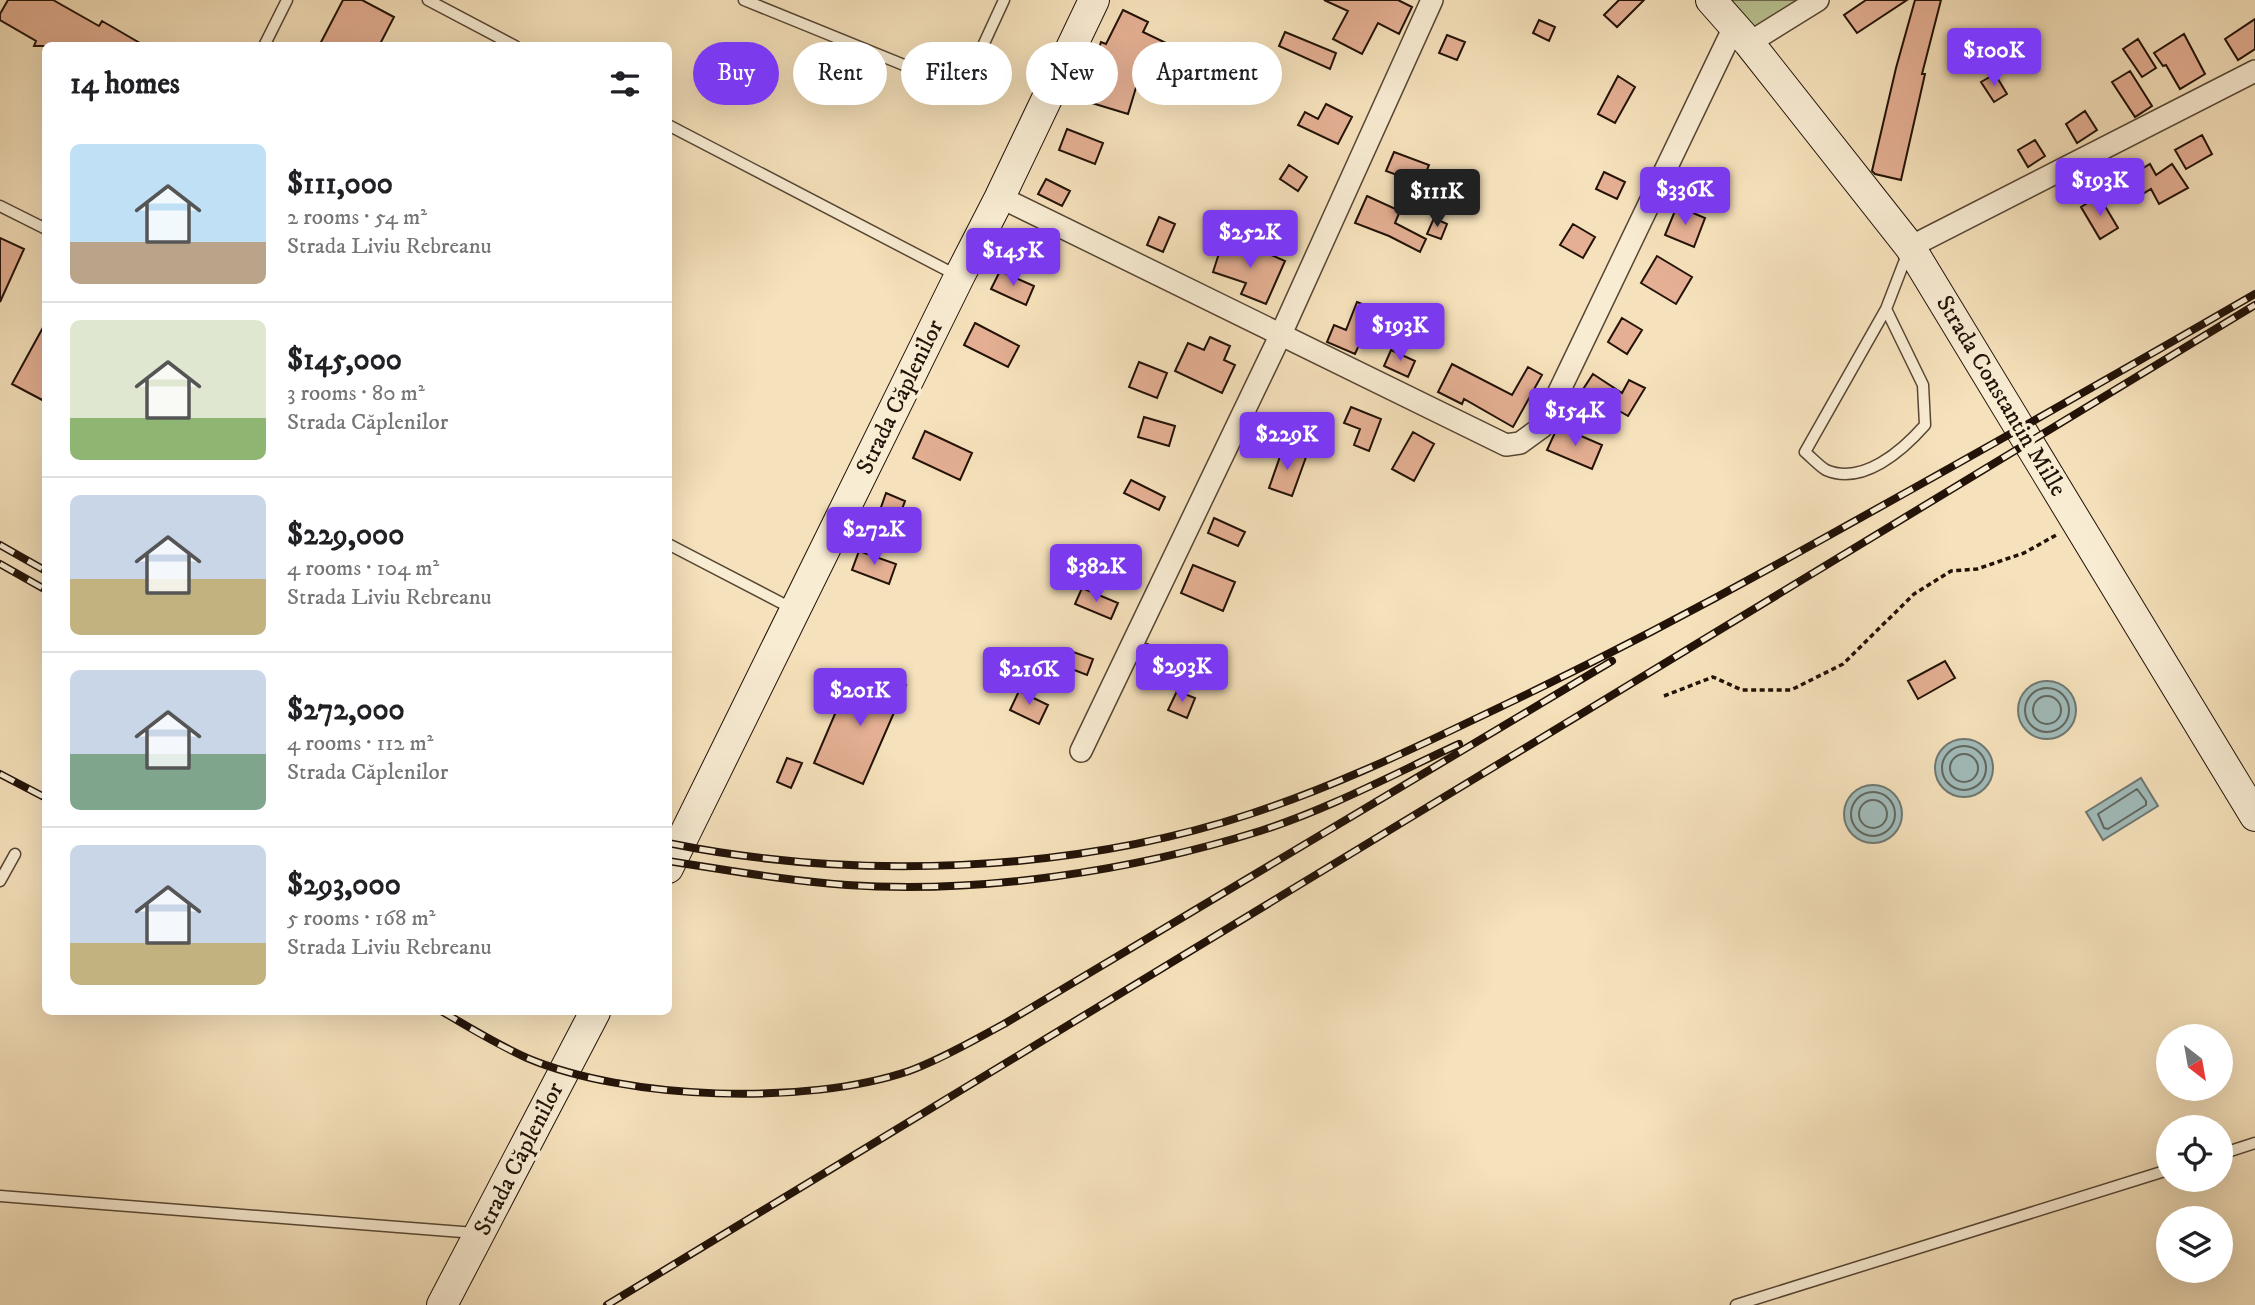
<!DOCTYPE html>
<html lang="en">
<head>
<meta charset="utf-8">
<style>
	body { margin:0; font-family:"IM FELL DW Pica",serif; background:#f6f6f6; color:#202124; height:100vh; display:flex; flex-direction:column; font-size:26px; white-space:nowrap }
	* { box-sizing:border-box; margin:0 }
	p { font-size:23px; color:#757577 }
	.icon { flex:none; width:38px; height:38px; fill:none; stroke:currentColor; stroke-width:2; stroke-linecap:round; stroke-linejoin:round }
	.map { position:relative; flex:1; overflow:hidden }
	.panel { position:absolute; left:42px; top:42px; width:630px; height:973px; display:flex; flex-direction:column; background:#fff; border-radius:10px; box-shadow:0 7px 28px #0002 }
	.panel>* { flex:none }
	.top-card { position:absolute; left:693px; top:42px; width:665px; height:63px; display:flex; gap:14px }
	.needle { width:46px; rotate:149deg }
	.controls { position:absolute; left:2156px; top:1024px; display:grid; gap:14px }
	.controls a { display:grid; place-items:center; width:77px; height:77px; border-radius:50%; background:#fff; box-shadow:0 7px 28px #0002; font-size:35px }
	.price { position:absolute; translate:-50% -60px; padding:0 16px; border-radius:7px; background:#7c3aed; color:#fff; font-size:23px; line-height:46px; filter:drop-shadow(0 2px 4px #0008) }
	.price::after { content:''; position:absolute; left:50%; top:42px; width:21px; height:16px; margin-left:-10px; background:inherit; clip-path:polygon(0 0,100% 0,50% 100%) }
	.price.selected { background:#222; color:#fff }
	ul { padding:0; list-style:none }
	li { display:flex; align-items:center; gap:21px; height:175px; padding:0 28px }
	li+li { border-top:2px solid #e0e0e0 }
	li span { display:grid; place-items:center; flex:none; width:196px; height:140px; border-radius:10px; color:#555 }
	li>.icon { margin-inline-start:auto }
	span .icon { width:84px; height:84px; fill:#fffc; stroke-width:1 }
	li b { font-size:30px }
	h2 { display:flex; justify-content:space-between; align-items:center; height:84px; padding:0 28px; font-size:30px }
	.chip { padding:0 24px; border-radius:32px; background:#fff; box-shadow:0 7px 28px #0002; font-size:24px; line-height:63px }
	.chip.selected { background:#7c3aed; color:#fff }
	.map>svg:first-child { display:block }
</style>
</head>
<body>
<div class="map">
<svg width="2255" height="1305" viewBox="0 0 2255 1305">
	<rect width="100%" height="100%" fill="#f5e1bb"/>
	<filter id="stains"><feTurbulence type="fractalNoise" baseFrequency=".00286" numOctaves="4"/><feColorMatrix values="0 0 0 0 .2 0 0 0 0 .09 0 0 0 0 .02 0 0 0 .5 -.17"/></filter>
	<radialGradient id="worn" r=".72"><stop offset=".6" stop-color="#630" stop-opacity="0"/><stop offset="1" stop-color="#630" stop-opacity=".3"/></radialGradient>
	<path fill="#b9c392" stroke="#6e6a4c" stroke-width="2" d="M1704,0H1802L1740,43Z"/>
	<path fill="#a0bbba" stroke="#6e7772" stroke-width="2" d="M2018 710a29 29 0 1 1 58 0a29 29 0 1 1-58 0Z
		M1935 768a29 29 0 1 1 58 0a29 29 0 1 1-58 0Z
		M2141,778L2158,806L2103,840L2086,812Z
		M1844 814a29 29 0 1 1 58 0a29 29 0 1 1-58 0Z"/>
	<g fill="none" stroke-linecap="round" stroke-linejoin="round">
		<path stroke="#616660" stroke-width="2" d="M2025 710a22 22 0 1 1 44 0a22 22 0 1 1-44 0Z
			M2033 710a14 14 0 1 1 28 0a14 14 0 1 1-28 0Z
			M1942 768a22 22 0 1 1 44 0a22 22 0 1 1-44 0Z
			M1950 768a14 14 0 1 1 28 0a14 14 0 1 1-28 0Z
			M2137,789L2146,801V805L2108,829L2104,828L2098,814Z
			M1851 814a22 22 0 1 1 44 0a22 22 0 1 1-44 0Z
			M1859 814a14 14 0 1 1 28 0a14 14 0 1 1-28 0Z"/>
	</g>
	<path fill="#e4af93" stroke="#221207" stroke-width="2" d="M8,0H53L99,26L102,21L145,46H34L36,41L0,20V14Z
		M343,0H362L394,17L379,46H319Z
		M1324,0H1398L1412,7L1399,34L1378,23L1362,54L1333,39L1348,11Z
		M1619,0H1644L1617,27L1604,15Z
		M1866,0H1907L1857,33L1844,15Z
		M1915,0H1941L1922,74H1925L1901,180L1875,174L1872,171L1896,68Z
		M1123,10L1148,22L1143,32L1166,43L1158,59L1154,57L1143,83L1138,81L1128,114L1082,100L1101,42L1106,44Z
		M2255,19V49L2238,60L2225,39Z
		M1539,20L1555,27L1549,41L1533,33Z
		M1285,32L1336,53L1330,69L1279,46Z
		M2184,34L2205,74L2180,89L2166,65L2163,66L2154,53Z
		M1447,35L1465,42L1457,60L1439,53Z
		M2138,39L2156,68L2142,77L2123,49Z
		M2130,71L2152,106L2135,117L2112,82Z
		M1995,74L2007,94L1994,102L1981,82Z
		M1618,76L1635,87L1615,123L1598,114Z
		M1326,104L1352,117L1338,144L1298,125L1305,112L1318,119Z
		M2085,111L2097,130L2077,143L2066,124Z
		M1067,129L1103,143L1095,164L1059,150Z
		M2202,135L2212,154L2186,169L2175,150Z
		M2035,140L2045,156L2028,167L2018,150Z
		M1394,152L1429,165L1421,184L1386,171Z
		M2150,164L2156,175L2172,164L2188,188L2159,204L2151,189L2136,198L2125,179Z
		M1289,165L1307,177L1298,191L1280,179Z
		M1604,172L1625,182L1617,199L1596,189Z
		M1046,179L1070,191L1062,206L1038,194Z
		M1367,196L1400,211L1395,223L1426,239L1420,252L1389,236L1355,223Z
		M2099,196L2118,228L2100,239L2081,207Z
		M1677,206L1705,218L1694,247L1665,235Z
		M1159,217L1175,224L1163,252L1147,245Z
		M1434,218L1447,224L1441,239L1427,234Z
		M1573,224L1595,237L1583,258L1560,245Z
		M0,238L24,249L0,302Z
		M1223,241L1259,253L1260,250L1285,261L1266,304L1241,294L1246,283L1213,272Z
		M1657,256L1692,277L1676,304L1641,283Z
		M1000,271L1034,286L1026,305L991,289Z
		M1357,302L1375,309L1355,354L1327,342L1334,325L1346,330Z
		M1622,318L1642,330L1627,354L1608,342Z
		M46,322V402L12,384Z
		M975,323L1019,346L1008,367L964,345Z
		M1210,337L1230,346L1224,360L1235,365L1222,393L1175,371L1188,343L1204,350Z
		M1391,350L1415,361L1408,377L1384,366Z
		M1139,362L1167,373L1157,398L1129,387Z
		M1452,364L1512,395L1528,367L1542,375L1513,427L1464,399L1462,404L1438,392Z
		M1593,374L1622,393L1629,380L1645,388L1628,416L1600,400L1595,408L1578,397Z
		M1351,407L1381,419L1369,451L1354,445L1360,429L1344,423Z
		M1144,417L1175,426L1169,446L1138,437Z
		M1558,426L1602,445L1592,469L1547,450Z
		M925,431L972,453L960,480L913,458Z
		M1413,432L1434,444L1414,481L1392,469Z
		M1283,448L1306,457L1292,496L1269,488Z
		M1131,480L1165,497L1159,510L1124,493Z
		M886,493L905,501L898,520L879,513Z
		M1214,518L1245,532L1238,546L1208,533Z
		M859,551L896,564L889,584L852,570Z
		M1193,565L1235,582L1223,611L1181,593Z
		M1082,588L1118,603L1111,619L1075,604Z
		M1147,644L1165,652L1159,665L1141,657Z
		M1062,648L1093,659L1087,675L1056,663Z
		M1945,661L1955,678L1918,699L1908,681Z
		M873,671L906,685L863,784L814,763L846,688L863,695Z
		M1019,691L1048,705L1039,724L1010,710Z
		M1177,691L1195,698L1187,718L1168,710Z
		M787,758L802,763L791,788L777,782Z"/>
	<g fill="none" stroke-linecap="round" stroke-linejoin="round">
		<g stroke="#574634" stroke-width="13">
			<path id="lane" d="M428,0L515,46
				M744,0L963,89L1004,0
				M264,46L287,0
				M668,125L958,276
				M0,206L46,229
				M1886,309L1923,385L1925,425C1903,450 1863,486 1826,470C1819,466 1811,457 1805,452L1886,309L1908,252
				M668,544L793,609
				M0,881L15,854
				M2221,1154L2255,1143
				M0,1196L475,1233
				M1736,1305L2168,1170"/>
		</g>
		<g stroke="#574634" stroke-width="24">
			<path id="street" d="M1749,43L1818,0
				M1000,197L1506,445L1520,443L1542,427L1734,27
				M1910,247L2255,71
				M1081,751L1281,334L1432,0"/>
		</g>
		<g stroke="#221207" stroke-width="32">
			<path id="secondary" d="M1711,0L1749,43L1910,247L2255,816
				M668,868L959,277L1000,197L1094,0
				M442,1305L595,1012"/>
		</g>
		<path stroke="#221207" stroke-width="3.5" stroke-dasharray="5 3.5" stroke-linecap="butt" d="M1664,696L1713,677L1742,690H1791L1843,664L1914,594L1951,571L1977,569L2024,553L2058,534"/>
		<use href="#lane" stroke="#f8ecd3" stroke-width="10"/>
		<use href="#street" stroke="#f8ecd3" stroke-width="21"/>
		<use href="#secondary" stroke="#f8ecd3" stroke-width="30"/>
		<g stroke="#221207" stroke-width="8">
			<path id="rail" d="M0,545L46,571
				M0,564L46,590
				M0,774L46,798
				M668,843C854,881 1070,873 1250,814C1327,789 1400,755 1473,720C1577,671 1680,618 1781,562C1940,474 2098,385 2255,294
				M668,861C728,870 787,881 847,885C981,894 1132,871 1260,831C1329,809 1394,774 1459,744
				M443,1012C470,1028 498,1045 527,1058C627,1100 806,1106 909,1071C942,1059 974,1040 1004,1024L1612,661
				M607,1305L2255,305"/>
		</g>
		<use href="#rail" stroke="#f8ecd3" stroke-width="5" stroke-dasharray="16" stroke-linecap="butt"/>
	</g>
	<g text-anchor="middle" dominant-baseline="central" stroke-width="7" stroke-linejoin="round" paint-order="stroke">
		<g font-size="24" fill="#221207" stroke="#f8ecd3">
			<text transform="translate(2001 396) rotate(59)">Strada Constantin Mille</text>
			<text transform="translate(900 397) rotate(-64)">Strada Căplenilor</text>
			<text transform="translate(519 1159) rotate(-63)">Strada Căplenilor</text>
		</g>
	</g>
	<rect width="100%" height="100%" filter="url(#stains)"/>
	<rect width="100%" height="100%" fill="url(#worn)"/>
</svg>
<div class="controls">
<a><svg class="needle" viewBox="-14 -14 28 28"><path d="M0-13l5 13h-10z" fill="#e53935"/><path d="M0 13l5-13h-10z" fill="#757577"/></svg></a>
<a><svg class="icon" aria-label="locate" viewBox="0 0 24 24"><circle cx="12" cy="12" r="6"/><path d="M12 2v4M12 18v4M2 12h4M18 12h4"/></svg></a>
<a><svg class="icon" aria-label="layers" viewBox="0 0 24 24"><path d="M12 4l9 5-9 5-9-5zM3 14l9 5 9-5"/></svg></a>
</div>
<b class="price" style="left:1994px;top:88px">$100K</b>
<b class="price" style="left:2100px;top:218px">$193K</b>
<b class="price" style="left:1685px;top:227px">$336K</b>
<b class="price selected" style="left:1437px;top:229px">$111K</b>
<b class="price" style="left:1250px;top:270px">$252K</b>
<b class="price" style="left:1013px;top:288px">$145K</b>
<b class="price" style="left:1400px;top:363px">$193K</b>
<b class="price" style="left:1575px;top:448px">$154K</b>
<b class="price" style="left:1287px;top:472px">$229K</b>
<b class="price" style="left:874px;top:567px">$272K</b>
<b class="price" style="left:1096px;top:604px">$382K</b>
<b class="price" style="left:1182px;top:704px">$293K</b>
<b class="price" style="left:1029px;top:707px">$216K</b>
<b class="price" style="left:860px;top:728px">$201K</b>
<div class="top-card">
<a class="chip selected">Buy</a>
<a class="chip">Rent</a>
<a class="chip">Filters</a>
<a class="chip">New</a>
<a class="chip">Apartment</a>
</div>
<section class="panel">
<h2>14 homes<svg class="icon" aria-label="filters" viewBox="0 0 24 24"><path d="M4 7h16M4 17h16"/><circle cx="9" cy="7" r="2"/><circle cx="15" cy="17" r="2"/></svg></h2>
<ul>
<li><span style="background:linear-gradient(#bfe0f5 70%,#b9a48a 0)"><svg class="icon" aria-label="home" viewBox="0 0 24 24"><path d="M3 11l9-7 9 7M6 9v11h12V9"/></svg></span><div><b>$111,000</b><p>2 rooms · 54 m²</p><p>Strada Liviu Rebreanu</p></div></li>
<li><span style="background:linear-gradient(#dfe7d0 70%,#8fb573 0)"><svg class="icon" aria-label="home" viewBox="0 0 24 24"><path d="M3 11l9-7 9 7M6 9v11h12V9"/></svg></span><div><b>$145,000</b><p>3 rooms · 80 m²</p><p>Strada Căplenilor</p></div></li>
<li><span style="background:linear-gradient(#c9d6e8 60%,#c2b280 0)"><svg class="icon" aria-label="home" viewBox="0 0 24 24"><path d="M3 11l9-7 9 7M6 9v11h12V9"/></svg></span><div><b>$229,000</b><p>4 rooms · 104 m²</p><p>Strada Liviu Rebreanu</p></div></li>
<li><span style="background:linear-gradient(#c9d6e8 60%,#7fa58c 0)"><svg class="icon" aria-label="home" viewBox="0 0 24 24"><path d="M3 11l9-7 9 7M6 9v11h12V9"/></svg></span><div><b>$272,000</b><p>4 rooms · 112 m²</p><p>Strada Căplenilor</p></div></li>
<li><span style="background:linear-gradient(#c9d6e8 70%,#c2b280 0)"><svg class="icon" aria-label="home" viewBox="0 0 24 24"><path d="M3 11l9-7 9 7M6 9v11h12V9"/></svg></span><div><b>$293,000</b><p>5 rooms · 168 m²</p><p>Strada Liviu Rebreanu</p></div></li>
</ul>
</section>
</div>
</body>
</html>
